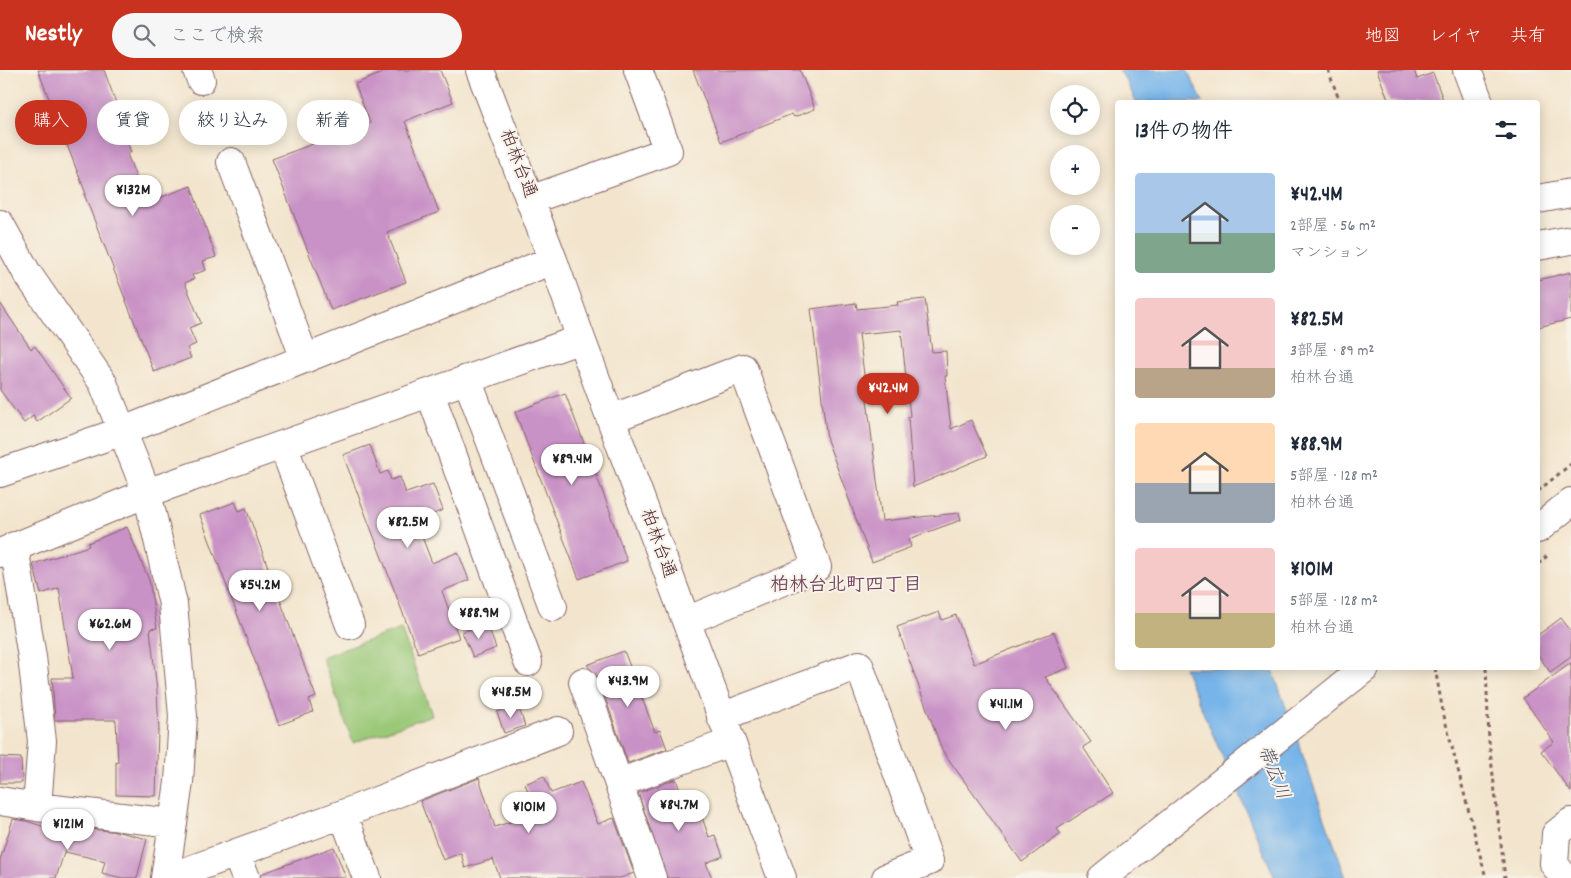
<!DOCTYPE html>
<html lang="ja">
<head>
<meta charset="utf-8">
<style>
	body { margin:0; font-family:Dekko,"Klee One",sans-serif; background:#f6f6f7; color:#1f2937; height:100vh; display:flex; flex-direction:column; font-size:19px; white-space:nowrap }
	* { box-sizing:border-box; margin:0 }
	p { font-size:16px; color:#747a83 }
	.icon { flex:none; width:28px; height:28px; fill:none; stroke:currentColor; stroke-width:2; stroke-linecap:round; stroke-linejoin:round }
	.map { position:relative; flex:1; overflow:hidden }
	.panel { position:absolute; left:1115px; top:30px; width:425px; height:570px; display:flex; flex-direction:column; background:#fff; border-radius:5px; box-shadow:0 2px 12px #0003 }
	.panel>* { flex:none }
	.top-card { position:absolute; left:15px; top:30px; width:475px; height:45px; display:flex; gap:10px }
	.buttons { position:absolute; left:1050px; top:15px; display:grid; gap:10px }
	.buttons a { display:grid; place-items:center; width:50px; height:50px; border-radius:50%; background:#fff; box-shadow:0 2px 12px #0003; font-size:25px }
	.price { position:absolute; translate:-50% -42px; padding:0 11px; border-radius:18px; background:#fff; color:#222; font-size:16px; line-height:32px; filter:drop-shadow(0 1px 2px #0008) }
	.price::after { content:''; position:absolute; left:50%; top:30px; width:15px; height:11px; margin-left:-8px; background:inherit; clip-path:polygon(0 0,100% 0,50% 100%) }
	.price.selected { background:#c8321e; color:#fff }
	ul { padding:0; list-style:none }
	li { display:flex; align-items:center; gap:15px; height:125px; padding:0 20px }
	li span { display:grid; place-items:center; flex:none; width:140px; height:100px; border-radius:5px; color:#555 }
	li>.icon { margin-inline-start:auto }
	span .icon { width:60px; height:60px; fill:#fffc; stroke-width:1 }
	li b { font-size:21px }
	h2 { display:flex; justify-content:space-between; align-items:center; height:60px; padding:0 20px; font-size:21px }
	.pill { padding:0 18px; border-radius:22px; background:#fff; box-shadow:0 2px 12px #0003; font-size:18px; line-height:45px }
	.pill.selected { background:#c8321e; color:#fff }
	header { display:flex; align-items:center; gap:30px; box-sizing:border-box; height:70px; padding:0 25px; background:#c8321e; color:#fff }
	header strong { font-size:24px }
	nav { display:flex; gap:28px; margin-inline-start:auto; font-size:18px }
	.search { width:350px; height:45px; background:#f6f6f7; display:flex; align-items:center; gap:12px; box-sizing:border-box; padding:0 18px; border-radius:28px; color:#747a83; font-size:19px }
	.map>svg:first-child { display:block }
</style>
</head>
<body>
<header>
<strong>Nestly</strong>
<div class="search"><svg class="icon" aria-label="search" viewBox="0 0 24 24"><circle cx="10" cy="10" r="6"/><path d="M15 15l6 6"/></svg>ここで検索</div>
<nav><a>地図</a><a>レイヤ</a><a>共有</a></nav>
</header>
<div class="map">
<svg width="1571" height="808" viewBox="0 0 1571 808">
	<rect width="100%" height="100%" fill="#f7f3e8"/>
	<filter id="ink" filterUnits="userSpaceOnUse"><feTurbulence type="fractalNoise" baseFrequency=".02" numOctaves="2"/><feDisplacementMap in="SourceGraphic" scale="10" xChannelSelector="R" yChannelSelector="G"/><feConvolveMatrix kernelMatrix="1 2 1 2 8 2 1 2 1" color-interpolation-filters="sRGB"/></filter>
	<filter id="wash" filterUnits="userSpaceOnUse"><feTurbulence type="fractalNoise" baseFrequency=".0096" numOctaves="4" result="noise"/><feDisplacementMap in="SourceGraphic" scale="20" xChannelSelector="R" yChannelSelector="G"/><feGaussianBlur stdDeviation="1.12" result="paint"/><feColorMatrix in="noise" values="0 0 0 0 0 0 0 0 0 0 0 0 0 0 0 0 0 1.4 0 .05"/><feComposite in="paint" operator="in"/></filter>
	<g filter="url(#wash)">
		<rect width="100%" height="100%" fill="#f3e5cd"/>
		<path fill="#99c876" stroke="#727450" d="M401,559L432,645L353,673L322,587Z"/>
		<path fill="#76b4e9" stroke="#606a8a" d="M1119,0H1187L1203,32H1136L1127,12Z
			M1184,598H1272L1346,808H1275Z"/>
		<g id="blocks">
			<path fill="#c992c6" d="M38,0H104L124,55L121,56L131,82L127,84L146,133L191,116L216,187L203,191L206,200L192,205L194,209L185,213L201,253L189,258L196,274L187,278L191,288L154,302L84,124H86Z
				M390,0H440L453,32L405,51L439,142L387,162L406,212L331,240L272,89L370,53L355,14Z
				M693,0H800L815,39L794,47L792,44L721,72Z
				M1377,0H1414L1417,9L1433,3L1444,32H1389Z
				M1571,202V249L1538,257V210Z
				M925,229L932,282L946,281L947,306H945L951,359L971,350L987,386L913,417L908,347L910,346L901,260L859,264L882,451L959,443L961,450L909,469L911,477L872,492L827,370L811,239L856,233L857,239L898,235L897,232Z
				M0,233L31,279L35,276L71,328L37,352L33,346L24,353L0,320Z
				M565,323L611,444H610L627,491L579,509L515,342Z
				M370,375L380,404L388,401L391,410L400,407L406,423L433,414L443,440L416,451L432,493L458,482L469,510L442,521L459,568L418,583L343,385Z
				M235,432L239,441L246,438L316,627L309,630L313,642L279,655L200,445Z
				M127,457L149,510L157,558L150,559L157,621L159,661H158L156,726L116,725V692L118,693L116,650H55L52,608H73L59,518L41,524L33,494L89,476L88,473Z
				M939,542L942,550L956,545L974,594L1054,562L1068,598L1045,607L1091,672L1083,677L1113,723L1057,759L1061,764L1022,792L942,680L897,557Z
				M1561,548L1571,561V587L1550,602L1538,585V565Z
				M487,553L496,578L473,587L462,562Z
				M624,581L655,662L660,660L667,679L628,693L598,607L587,595Z
				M1571,593V722L1541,681L1554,672L1523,628Z
				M518,635L525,656L504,663L497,642Z
				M0,687L21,688L22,713H0Z
				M544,706L551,723L581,712L598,754L614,748L634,803L620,808H500L493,789L465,798L461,783L443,790L420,731L479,708L495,757L537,743L525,714Z
				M676,709L682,726L693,722L709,767L715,765L723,786L706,793L712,808H667L638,723Z
				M13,749L26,751L68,764L70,757L119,762L147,769L137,808H122L102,803L105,791L65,782V780L56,808H0V790Z
				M334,777L346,808H261V804Z"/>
		</g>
	</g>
	<g filter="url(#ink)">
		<use href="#blocks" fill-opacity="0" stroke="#856464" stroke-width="1"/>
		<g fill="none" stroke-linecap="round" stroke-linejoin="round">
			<g stroke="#856464" stroke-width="30">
				<path id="minor" d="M197,0L201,10
					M480,0L553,190L581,269L782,808
					M1467,0L1479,32
					M231,92L305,289
					M1538,129L1571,123
					M530,130L668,81L638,0
					M0,154L27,203L103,313L147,423L173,534L183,646L179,712L165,808
					M1538,176L1571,170
					M467,309L553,537
					M430,323L528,592
					M611,349L743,298L817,497L686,551
					M283,375L350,555
					M0,403L123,361L553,190
					M1538,459L1571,432
					M14,476L32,587L42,671L37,737
					M0,483L147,423L581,269
					M583,612L652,808
					M721,647L859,595L929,791L886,808
					M619,713L731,672
					M0,731L37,737L172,753
					M343,744L367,808
					M236,783L246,808
					M168,808L343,744L558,661
					M1102,808L1365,598
					M1565,808L1554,794L1556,764L1571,752"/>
			</g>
			<path stroke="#856464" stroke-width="3" stroke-dasharray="4 4" stroke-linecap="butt" d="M1328,0L1340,32
				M1538,421L1571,394
				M1538,494L1547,486
				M1435,598L1443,642L1486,808
				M1486,598L1489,671L1505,808"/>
			<use href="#minor" stroke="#fff" stroke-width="28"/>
		</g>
	</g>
	<g text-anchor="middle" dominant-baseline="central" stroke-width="4" stroke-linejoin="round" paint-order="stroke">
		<g font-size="18" fill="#4a1f2b" stroke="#f7f3e8">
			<text transform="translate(517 94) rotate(69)">柏林台通</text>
			<text transform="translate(657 474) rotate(70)">柏林台通</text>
		</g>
		<g font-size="19" font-weight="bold" fill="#764761" stroke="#f7f3e8">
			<text x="846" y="516">柏林台北町四丁目</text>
		</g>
		<g font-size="19" font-style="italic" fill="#59536e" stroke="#f7f3e8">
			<text transform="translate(1272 703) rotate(69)">帯広川</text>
		</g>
	</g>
</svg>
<div class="buttons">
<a><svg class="icon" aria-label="locate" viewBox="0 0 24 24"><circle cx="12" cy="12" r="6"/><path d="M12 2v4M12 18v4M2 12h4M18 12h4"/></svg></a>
<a>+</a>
<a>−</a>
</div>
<b class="price" style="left:133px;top:147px">¥132M</b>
<b class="price selected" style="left:888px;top:345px">¥42.4M</b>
<b class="price" style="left:572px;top:416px">¥89.4M</b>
<b class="price" style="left:408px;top:479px">¥82.5M</b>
<b class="price" style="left:260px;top:542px">¥54.2M</b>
<b class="price" style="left:479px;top:570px">¥88.9M</b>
<b class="price" style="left:110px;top:581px">¥62.6M</b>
<b class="price" style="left:628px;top:638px">¥43.9M</b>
<b class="price" style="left:511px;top:649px">¥48.5M</b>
<b class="price" style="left:1006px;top:661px">¥41.1M</b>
<b class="price" style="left:679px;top:762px">¥84.7M</b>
<b class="price" style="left:529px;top:764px">¥101M</b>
<b class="price" style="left:68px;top:781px">¥121M</b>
<div class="top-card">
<a class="pill selected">購入</a>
<a class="pill">賃貸</a>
<a class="pill">絞り込み</a>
<a class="pill">新着</a>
</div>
<section class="panel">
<h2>13件の物件<svg class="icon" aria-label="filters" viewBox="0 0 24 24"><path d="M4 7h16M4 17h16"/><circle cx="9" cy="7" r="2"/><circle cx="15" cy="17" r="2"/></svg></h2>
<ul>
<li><span style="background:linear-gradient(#a9c7e8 60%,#7fa58c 0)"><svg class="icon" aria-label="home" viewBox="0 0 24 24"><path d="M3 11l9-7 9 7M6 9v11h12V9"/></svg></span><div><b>¥42.4M</b><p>2部屋 · 56 m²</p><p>マンション</p></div></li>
<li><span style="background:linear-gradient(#f6c9c9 70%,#b9a48a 0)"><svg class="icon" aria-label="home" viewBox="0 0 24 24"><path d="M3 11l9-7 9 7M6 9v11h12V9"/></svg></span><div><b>¥82.5M</b><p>3部屋 · 89 m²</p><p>柏林台通</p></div></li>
<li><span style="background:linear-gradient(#ffd9b3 60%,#9aa5b1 0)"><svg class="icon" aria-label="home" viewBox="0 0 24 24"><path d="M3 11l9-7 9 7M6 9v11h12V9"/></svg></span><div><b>¥88.9M</b><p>5部屋 · 128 m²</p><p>柏林台通</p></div></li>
<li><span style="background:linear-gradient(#f6c9c9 65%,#c2b280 0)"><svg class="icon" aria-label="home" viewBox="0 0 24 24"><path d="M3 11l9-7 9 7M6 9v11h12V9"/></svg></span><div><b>¥101M</b><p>5部屋 · 128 m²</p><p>柏林台通</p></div></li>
</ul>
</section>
</div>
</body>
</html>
